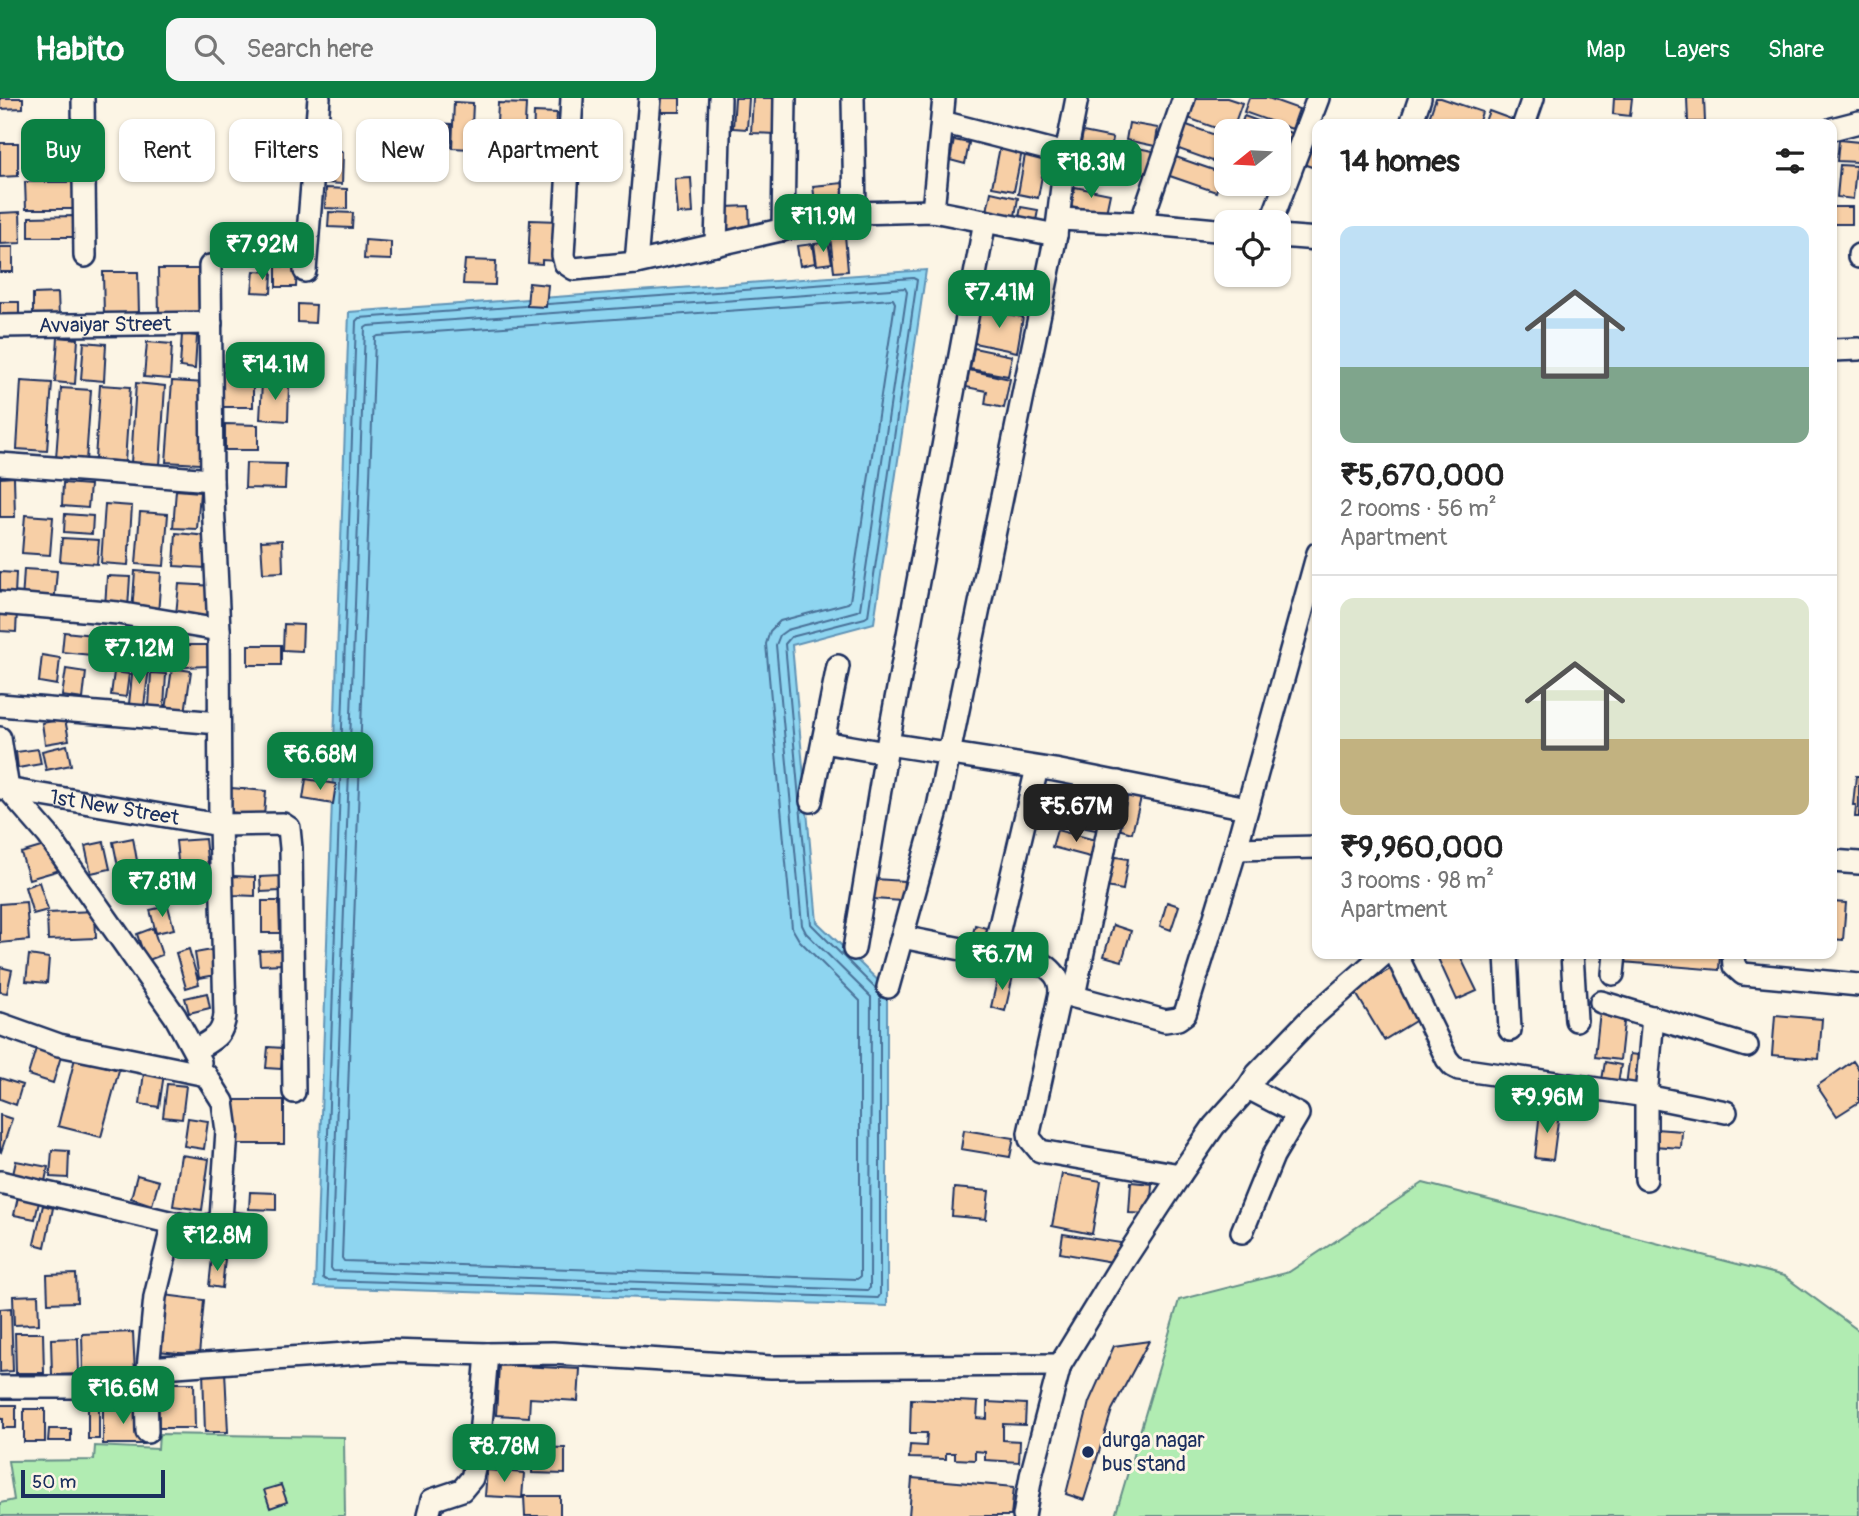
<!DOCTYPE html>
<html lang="en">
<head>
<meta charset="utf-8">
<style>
	body { margin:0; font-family:Pangolin,sans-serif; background:#f6f6f6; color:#222; height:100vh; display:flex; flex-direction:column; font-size:26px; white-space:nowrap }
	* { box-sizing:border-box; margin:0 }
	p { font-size:23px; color:#767676 }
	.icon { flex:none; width:38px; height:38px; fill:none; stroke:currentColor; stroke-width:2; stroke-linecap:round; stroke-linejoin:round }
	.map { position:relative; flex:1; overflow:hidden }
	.sheet { position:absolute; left:1312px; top:21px; width:525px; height:840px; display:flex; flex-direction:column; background:#fff; border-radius:14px; box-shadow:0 2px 5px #0004 }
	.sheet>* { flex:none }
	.top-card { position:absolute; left:21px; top:21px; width:665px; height:63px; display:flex; gap:14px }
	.needle { width:46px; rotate:252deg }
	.tools { position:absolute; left:1214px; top:21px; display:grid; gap:14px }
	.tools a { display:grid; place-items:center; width:77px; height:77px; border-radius:14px; background:#fff; box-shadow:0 2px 5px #0004; font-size:35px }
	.scale { position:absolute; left:21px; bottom:18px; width:144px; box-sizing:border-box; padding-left:7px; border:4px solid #1b2f5e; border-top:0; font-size:19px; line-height:24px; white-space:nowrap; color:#1b2f5e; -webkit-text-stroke:5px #fcf5e5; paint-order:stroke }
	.price { position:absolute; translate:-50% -60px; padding:0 16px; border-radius:14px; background:#0b8043; color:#fff; font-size:23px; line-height:46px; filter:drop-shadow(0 2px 4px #0008) }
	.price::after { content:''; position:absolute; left:50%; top:42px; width:21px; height:16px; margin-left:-10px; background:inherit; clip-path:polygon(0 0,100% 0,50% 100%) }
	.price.active { background:#222; color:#fff }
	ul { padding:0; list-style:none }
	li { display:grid; align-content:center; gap:14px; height:371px; padding:0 28px }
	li+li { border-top:2px solid #e0e0e0 }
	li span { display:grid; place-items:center; height:217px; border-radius:14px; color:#555 }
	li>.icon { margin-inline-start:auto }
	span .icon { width:126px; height:126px; fill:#fffc; stroke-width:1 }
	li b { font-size:30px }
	h2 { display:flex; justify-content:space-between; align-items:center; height:84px; padding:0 28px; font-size:30px }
	.tag { padding:0 24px; border-radius:14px; background:#fff; box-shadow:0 2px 5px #0004; font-size:24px; line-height:63px }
	.tag.active { background:#0b8043; color:#fff }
	header { display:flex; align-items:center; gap:42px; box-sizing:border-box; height:98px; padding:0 35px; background:#0b8043; color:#fff }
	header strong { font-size:33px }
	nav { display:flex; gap:38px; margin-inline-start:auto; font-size:24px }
	.search { width:490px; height:63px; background:#f6f6f6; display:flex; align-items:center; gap:18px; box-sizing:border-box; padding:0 24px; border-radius:14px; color:#767676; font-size:26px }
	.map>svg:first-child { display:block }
</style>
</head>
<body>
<header>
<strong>Habito</strong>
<div class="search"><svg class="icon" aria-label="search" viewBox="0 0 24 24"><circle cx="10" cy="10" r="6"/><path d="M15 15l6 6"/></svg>Search here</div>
<nav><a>Map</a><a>Layers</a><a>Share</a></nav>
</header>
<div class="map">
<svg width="1859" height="1418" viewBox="0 0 1859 1418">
	<rect width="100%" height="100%" fill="#fcf5e5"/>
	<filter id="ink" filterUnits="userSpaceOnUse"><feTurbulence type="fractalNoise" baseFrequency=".0143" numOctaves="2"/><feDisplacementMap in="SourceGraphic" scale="14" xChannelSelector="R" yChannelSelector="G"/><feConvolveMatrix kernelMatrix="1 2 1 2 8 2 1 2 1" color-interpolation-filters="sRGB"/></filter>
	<g filter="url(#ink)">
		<path fill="#b1ecb2" stroke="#668e88" stroke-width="2" d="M1423,1085L1784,1178L1859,1233V1418H1115L1179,1202L1289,1174Z
			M159,1336L344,1339L345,1418H0V1405L14,1402L8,1363L94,1362L95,1348L158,1351Z"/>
		<path fill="#8ed5f0" stroke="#6093b6" stroke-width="2" d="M926,172L874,525L792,547L817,824L887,891V1208L315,1189L349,214Z"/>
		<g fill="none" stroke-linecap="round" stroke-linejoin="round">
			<path stroke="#497198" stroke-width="2" d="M905,190L907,194L860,511L857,513L787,532L780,537L776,547L802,827L806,835L871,899L870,1190L867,1192L333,1173L331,1170L365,230L368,228Z
				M893,201L895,205L850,503L848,505L780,523L770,533L766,546L792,830L799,842L860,903V1179L857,1181L344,1163L342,1160L375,240L378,238Z
				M548,206L913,180L917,182L868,518L865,520L791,539L785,546L799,701
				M525,208L359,220L356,223L323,1180L326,1182L878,1200L880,1197V898
				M800,707L811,826L876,891"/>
		</g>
		<path fill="#f7cfa6" stroke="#1b2f5e" stroke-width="2" d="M0,0H23V10L0,11Z
			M658,0H680V14H658Z
			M735,0H749L747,31L733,30Z
			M753,0H777L776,36L751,35Z
			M1192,0H1227L1242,5L1232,33L1227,34L1185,19Z
			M1249,0H1268L1299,11L1292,31L1244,14Z
			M1436,0H1441L1482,14L1478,26H1427Z
			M1614,0H1632L1630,18L1613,16Z
			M1687,0H1704L1705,24H1688Z
			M454,4L473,5L471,51L452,50Z
			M498,5L526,6L524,47L496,46Z
			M1489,13L1519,24V26H1484Z
			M534,14L557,15L555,46L533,45Z
			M1244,18L1297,37L1287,65L1279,62V33H1239Z
			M379,25L397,26V46H378Z
			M432,25L451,26L450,44L431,43Z
			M1129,25L1158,30L1155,48L1126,42Z
			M1181,25L1227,41L1218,65L1173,49Z
			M1315,32L1318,33V71L1303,66Z
			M1083,34L1113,40L1109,62L1079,56Z
			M954,42L969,45L965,66L950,62Z
			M1839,42L1859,44L1858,64L1837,63Z
			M0,45H18V78L0,79Z
			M1117,46L1153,53L1148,77L1112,70Z
			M1000,49L1022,53L1014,93L992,89Z
			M328,53L343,54L342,86L326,85Z
			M28,56H69V70L28,71Z
			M1025,57L1045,61L1038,100L1018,96Z
			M1173,58L1222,75L1216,94L1167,77Z
			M1840,67L1856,68L1853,101L1837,99Z
			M691,80L693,115L678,116L675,81Z
			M25,84H75L76,111H26Z
			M843,85L845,101L815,105L813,88Z
			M1075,89L1110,96L1106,115L1071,108Z
			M326,90L347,91V111L325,110Z
			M991,94L1018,100L1015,118L987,113Z
			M749,108L750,138L726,139L725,109Z
			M1021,109L1038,112L1035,128L1018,125Z
			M1832,109H1852V126H1832Z
			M20,114L21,145L0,146V115Z
			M329,114L353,115L352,130L328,129Z
			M75,118L76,139H29V119Z
			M530,122L559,123L557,163L542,162V166L528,165Z
			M845,137L848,173L834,174L830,138Z
			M365,142L391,144V162L364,161Z
			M828,144L832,165L817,167L814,146Z
			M812,146L815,165L800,168L797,148Z
			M0,149H13V174H0Z
			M465,162L496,163L495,187L463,186Z
			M276,168L297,169L296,189H276Z
			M158,171H198L199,216H159Z
			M254,173L272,174L271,195L252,194Z
			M103,174H138L139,217H104Z
			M529,185L548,187L546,209L527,208Z
			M58,195L59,219H33V196Z
			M0,204H19V224L0,225Z
			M298,206L316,207L315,225L298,224Z
			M980,211L1023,219L1017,254L974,245Z
			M182,236L197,238L195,271L180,269Z
			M58,239L78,241L75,286L55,284Z
			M84,244L106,246L104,283L81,281Z
			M147,244L172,246L170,281L144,279Z
			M974,250L1012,258L1008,278L970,271Z
			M969,272L1010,281L1004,310L985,306L987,293L966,289Z
			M218,274H253V309H218Z
			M21,283L52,285L47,353L17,351Z
			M172,283L206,285L200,366L166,364Z
			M136,285L165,288L160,367L131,365Z
			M262,285L289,286L288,323L260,321Z
			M100,287L130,289L125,364L95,361Z
			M61,290L91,292L86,363L56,361Z
			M225,326L258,327V352H225Z
			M246,365L286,366L285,391L245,390Z
			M14,379L15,419H0V380Z
			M63,385L90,387L88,410L62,408Z
			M176,392L200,394L197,431L173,430Z
			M105,406L132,408L128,467L101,465Z
			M140,414L168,416L164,468L136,466Z
			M65,416L93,418L92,436L64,434Z
			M25,417L53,419L50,457L22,455Z
			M176,435L208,438L206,470L174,468Z
			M62,440L99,442L97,466L60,463Z
			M282,442L283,474L263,475L261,443Z
			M24,471L57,473L54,507L22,504Z
			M135,473L161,475L158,517L132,515Z
			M0,474L16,475L15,497L0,496Z
			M107,478L130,479L128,510L105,509Z
			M179,486L215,488L213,520L176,517Z
			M0,512L17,513L16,534L0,533Z
			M284,526L303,527L302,553L283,552Z
			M64,534L93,537L91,557L62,554Z
			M118,542L133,544L131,568L115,566Z
			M185,547H207L208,568L185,569Z
			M248,547H281V567H248Z
			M42,557L60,560L57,587L39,584Z
			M133,568L149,570L144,608L129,606Z
			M172,570L191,573L185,615L166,612Z
			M66,571L86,574L83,601L62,598Z
			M114,574L129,576L126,599L111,597Z
			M151,575L166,576L164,609H149Z
			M65,621L69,642L45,646L42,625Z
			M67,647L71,667L46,672L42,653Z
			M38,651L41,666L18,670L16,654Z
			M1856,678H1859V719H1855L1856,707H1853Z
			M306,681L336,686L333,706L303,701Z
			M1091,688L1110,692L1101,733L1081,729Z
			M231,690L266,693L264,718L229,714Z
			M1119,694L1141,700L1132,735L1111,729Z
			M1057,732L1099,743L1094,760L1052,749Z
			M133,740L139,774L120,778L113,744Z
			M205,741L210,789L181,792L176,743Z
			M104,744L110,771L91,775L85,748Z
			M51,746L60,772L29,781L21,755Z
			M1111,758L1128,761L1123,792L1106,789Z
			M174,770L178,793L157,796L153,772Z
			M233,778L255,779V798L232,797Z
			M281,778V793L261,794L260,779Z
			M875,781L904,783L902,803L874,801Z
			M39,784L48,812L33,816L25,789Z
			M262,803H279L280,835H262Z
			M26,804L29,842L0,845V806Z
			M1167,804L1179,808L1171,832L1160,828Z
			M1832,804L1846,805L1843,842L1832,841Z
			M168,808L174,831L156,835L150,812Z
			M95,813L96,840L48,842L47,815Z
			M975,827L993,832L988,853L970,848Z
			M1113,827L1131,833L1122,863L1104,858Z
			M153,830L162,857L146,863L137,836Z
			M189,851L199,886L186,890L176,855Z
			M212,852L216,877L199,880L195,855Z
			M282,852L283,866L260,867L259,853Z
			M1436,856H1459L1477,893L1457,902Z
			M1624,856H1720L1719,872L1623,864Z
			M29,857L49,860L47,885L26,883Z
			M0,869L12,872L7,895L0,894Z
			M1394,869L1425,917L1384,942L1354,892Z
			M999,874L1013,878L1005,913L991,909Z
			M207,895L210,910L189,915L185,900Z
			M1600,913L1625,915L1620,962L1595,959Z
			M1775,917L1822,921L1819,961L1772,957Z
			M37,947L62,955L53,985L28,977Z
			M268,949L283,950L281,971L266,970Z
			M1630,956L1645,958L1641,990L1626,988Z
			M75,960L119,972L101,1039L58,1028Z
			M1853,963L1859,972V1004L1837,1018L1817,988Z
			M1605,964L1621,967L1617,991L1601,988Z
			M144,974L164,976L159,1009L140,1006Z
			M0,980L22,987L16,1007L0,1001Z
			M167,986L186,988L182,1021L163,1019Z
			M234,1002H284V1046H234Z
			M1540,1013L1559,1015L1553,1062L1535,1060Z
			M0,1017L12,1021L1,1054L0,1053Z
			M188,1020L208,1023L204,1051L184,1048Z
			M1655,1031L1682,1033L1681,1050L1654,1048Z
			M964,1032L1014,1040L1010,1059L961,1051Z
			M52,1052L69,1053L68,1080L50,1079Z
			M181,1057L209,1061L202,1112L173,1108Z
			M16,1063L48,1069L44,1088L12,1081Z
			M1062,1076L1101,1083L1092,1136L1052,1128Z
			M137,1077L159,1083L152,1107L131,1100Z
			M1131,1084L1152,1086L1150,1116L1129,1115Z
			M954,1090L989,1093L986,1121L952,1118Z
			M250,1094L276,1095V1112L249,1111Z
			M18,1099L39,1104L35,1121L14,1117Z
			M43,1107L53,1110L45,1149L34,1146Z
			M228,1113L255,1116L253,1132L226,1128Z
			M1063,1136L1121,1145L1118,1165L1060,1155Z
			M212,1160L225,1161L222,1190L209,1188Z
			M76,1176L77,1204L48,1205L47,1177Z
			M38,1197L39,1226L14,1227L13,1198Z
			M164,1197L204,1202L199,1257L158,1253Z
			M11,1210L13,1273L0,1274V1211Z
			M133,1234L135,1276L83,1277L82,1236Z
			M15,1235H43L44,1275H16Z
			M78,1240L79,1276L52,1277L51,1241Z
			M1149,1243L1112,1312L1084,1402L1066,1396L1089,1304L1114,1248Z
			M499,1267L580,1271L578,1303L530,1300L529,1319L496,1317Z
			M203,1273H225L228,1334H205Z
			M158,1285H194L195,1330H159Z
			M911,1301L978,1304L977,1320L987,1321V1304L1026,1306L1025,1327L1003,1326V1342L1020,1343L1019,1364L985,1362V1354L975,1353V1362L955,1361V1355H946V1361L909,1360L910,1347L926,1348L927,1335H910Z
			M88,1306L99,1307V1341H88Z
			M0,1307H16V1330H3V1321H0Z
			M103,1310L144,1311V1346H103Z
			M24,1311H45V1344H24Z
			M49,1331H71V1343H48Z
			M533,1349L565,1350V1376L532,1375Z
			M487,1372L524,1375L522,1400L485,1398Z
			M912,1380L1014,1389L1011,1418H909Z
			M281,1387L287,1404L270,1410L264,1392Z
			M524,1398H560V1418H525Z"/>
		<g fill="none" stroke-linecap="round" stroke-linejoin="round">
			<g stroke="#1b2f5e" stroke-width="26">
				<g id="minor">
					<path d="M83,0L85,158"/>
					<path d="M572,0L563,157L565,165L574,171L636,165L855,115L933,113L1056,137"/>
					<path d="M853,0L855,115"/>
					<path d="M942,24L1066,56"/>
					<path d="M1411,26L1420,0"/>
					<path d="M1524,26L1533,0"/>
					<path d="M1832,31L1859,24"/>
					<path d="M933,113L944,0"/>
					<path d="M1059,121L1141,125L1227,133"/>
					<path d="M1271,124L1318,0"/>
					<path d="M1141,125L1184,0"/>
					<path d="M783,132L785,0"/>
					<path d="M1279,138L1318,141"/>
					<path d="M716,147L720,0"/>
					<path d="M1859,159V157"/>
					<path d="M636,165L650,0"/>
					<path d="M305,173L319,0"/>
					<path id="s1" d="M0,228L211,225"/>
					<path d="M1832,252L1859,251"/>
					<path d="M0,366L212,382"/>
					<path d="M0,505L118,515L219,532"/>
					<path d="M0,607L219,625"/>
					<path d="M0,640L8,691L48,737L175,918L200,964"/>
					<path d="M823,644L886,655"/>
					<path d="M888,646L1055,672L1247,710"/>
					<path id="s2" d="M0,690L220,727L283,726L289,730L291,750L294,994"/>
					<path d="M811,703L838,568"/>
					<path d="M1236,751L1318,749"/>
					<path d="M1832,763L1859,765"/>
					<path d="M902,839L1046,868C1056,876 1060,882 1060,895L1029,1035L1030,1041L1040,1053L1180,1077"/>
					<path d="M854,851L886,655L985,123"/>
					<path d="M1396,856L1447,961L1453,968L1459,971L1646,998L1726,1014"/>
					<path d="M1506,856L1510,932"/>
					<path d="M1572,856L1576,922"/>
					<path d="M1733,856L1734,868L1743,876L1859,887"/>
					<path d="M993,857L1037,670"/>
					<path d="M1613,876L1615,856"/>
					<path d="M888,889L938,709L1056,137L1066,56L1077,0"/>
					<path d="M1060,895L1165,923L1178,921L1185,916L1236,751L1318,455"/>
					<path d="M1074,898L1118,684"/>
					<path d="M1601,904L1747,948"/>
					<path d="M0,926L59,947L206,977L223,1004L227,1033L221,1121C208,1133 189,1127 173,1125L155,1199L146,1291L147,1334"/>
					<path d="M195,952C213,941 223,939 225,916L220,727L219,532L212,382L210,168"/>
					<path d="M1646,1081V998L1653,919"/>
					<path d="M0,1084L173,1125"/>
					<path d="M1242,1134L1273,1058L1298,1016L1248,990"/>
					<path d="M148,1270L388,1253L487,1256L553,1255L771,1269L1060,1267"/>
					<path d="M0,1289H106L146,1291"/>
					<path d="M428,1418L432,1402L462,1392L472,1380L479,1349L487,1256"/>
					<path d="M1024,1418L1031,1378L1060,1267L1123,1164L1180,1077L1214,1028L1248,990L1257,976L1310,921L1384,856"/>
				</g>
			</g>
			<use href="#minor" stroke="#fcf5e5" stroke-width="21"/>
		</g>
	</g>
	<circle fill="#1b2f5e" stroke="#fcf5e5" stroke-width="2.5" cx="1088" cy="1354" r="7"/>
	<g text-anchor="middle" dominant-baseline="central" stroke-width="6" stroke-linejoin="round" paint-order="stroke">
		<g font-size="21" fill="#1b2f5e" stroke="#fcf5e5">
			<text stroke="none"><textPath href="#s1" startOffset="105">Avvaiyar Street</textPath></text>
			<text stroke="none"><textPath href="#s2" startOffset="116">1st New Street</textPath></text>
		</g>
		<g font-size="21" fill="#1b2f5e" stroke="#fcf5e5" text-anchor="start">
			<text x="1102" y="1342">durga nagar<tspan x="1102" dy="24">bus stand</tspan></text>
		</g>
	</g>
</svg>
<div class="tools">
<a><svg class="needle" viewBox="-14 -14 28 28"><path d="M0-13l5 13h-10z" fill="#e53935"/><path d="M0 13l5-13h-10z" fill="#767676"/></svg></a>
<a><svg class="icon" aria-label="locate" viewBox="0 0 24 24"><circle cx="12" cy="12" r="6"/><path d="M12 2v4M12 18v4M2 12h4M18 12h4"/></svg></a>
</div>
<div class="scale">50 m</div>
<b class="price" style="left:1091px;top:102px">₹18.3M</b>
<b class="price" style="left:823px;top:156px">₹11.9M</b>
<b class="price" style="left:262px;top:184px">₹7.92M</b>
<b class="price" style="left:999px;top:232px">₹7.41M</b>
<b class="price" style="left:275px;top:304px">₹14.1M</b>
<b class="price" style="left:139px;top:588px">₹7.12M</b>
<b class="price" style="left:320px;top:694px">₹6.68M</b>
<b class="price active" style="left:1076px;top:746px">₹5.67M</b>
<b class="price" style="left:162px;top:821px">₹7.81M</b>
<b class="price" style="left:1002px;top:894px">₹6.7M</b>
<b class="price" style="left:1547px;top:1037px">₹9.96M</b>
<b class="price" style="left:217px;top:1175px">₹12.8M</b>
<b class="price" style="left:123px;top:1328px">₹16.6M</b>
<b class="price" style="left:504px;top:1386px">₹8.78M</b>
<div class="top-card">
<a class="tag active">Buy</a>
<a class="tag">Rent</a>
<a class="tag">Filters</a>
<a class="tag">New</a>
<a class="tag">Apartment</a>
</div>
<section class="sheet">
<h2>14 homes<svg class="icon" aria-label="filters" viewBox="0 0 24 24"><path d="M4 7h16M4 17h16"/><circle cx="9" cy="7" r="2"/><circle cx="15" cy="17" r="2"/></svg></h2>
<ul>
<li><span style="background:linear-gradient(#bfe0f5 65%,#7fa58c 0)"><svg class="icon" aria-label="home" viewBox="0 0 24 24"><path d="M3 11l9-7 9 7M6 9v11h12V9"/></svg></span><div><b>₹5,670,000</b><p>2 rooms · 56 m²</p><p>Apartment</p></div></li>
<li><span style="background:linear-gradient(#dfe7d0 65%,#c2b280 0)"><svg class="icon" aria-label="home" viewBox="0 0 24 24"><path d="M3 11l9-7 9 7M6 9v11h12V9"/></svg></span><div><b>₹9,960,000</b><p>3 rooms · 98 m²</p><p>Apartment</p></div></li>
</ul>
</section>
</div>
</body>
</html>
